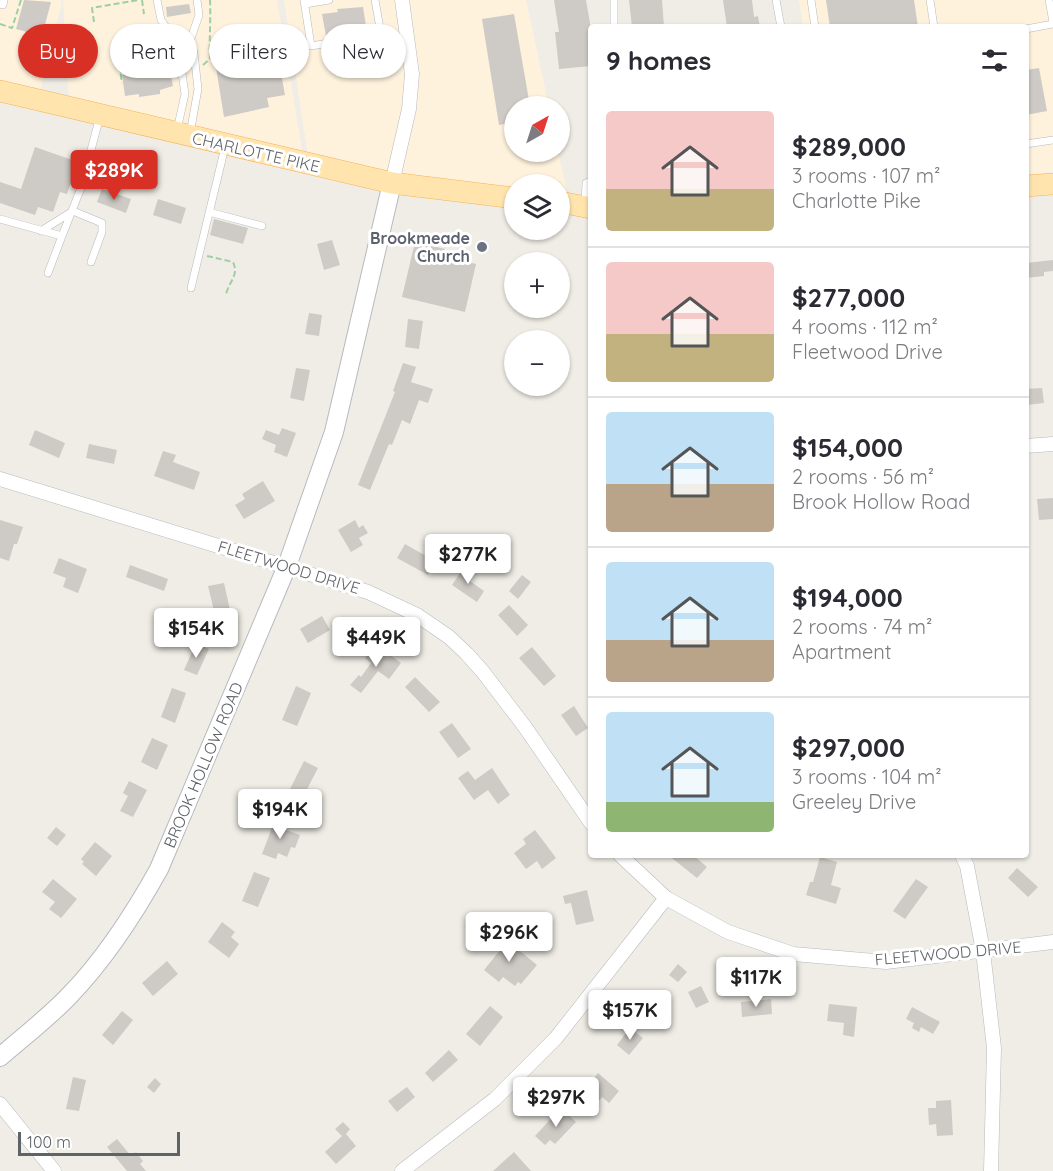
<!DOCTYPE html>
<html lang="en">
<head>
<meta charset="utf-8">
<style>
	body { margin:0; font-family:Quicksand,sans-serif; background:#f7f7f7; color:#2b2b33; height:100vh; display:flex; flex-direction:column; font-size:22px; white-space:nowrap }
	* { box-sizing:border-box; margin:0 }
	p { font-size:20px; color:#7c7c81 }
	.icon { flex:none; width:33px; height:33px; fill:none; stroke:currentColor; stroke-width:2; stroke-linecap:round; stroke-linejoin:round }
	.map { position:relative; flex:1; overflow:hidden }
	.side { position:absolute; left:588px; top:24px; width:441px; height:834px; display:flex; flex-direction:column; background:#fff; border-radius:6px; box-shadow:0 2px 4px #0004 }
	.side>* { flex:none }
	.banner { position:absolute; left:18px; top:24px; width:480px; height:54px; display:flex; gap:12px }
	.needle { width:39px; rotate:39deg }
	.buttons { position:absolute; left:504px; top:96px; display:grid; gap:12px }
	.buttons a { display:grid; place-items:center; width:66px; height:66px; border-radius:50%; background:#fff; box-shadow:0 2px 4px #0004; font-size:30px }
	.scale { position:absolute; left:18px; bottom:15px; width:162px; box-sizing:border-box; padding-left:6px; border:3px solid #5e6367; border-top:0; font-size:16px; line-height:21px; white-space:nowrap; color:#5e6367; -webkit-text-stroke:4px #fff; paint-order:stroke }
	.price { position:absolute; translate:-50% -51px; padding:0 14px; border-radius:6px; background:#fff; color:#222; font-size:20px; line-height:39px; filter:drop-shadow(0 2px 3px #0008) }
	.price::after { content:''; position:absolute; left:50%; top:36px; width:18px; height:14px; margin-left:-9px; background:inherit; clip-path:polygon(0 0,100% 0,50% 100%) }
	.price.active { background:#d93025; color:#fff }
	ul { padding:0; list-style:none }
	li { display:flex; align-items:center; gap:18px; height:150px; padding:0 18px }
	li+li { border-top:2px solid #e1e1e2 }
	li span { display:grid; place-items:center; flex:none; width:168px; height:120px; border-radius:6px; color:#555 }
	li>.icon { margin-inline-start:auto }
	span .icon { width:72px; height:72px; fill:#fffc; stroke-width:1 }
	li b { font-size:26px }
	h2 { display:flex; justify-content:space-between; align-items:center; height:72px; padding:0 18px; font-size:26px }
	.pill { padding:0 21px; border-radius:27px; background:#fff; box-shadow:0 2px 4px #0004; font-size:21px; line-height:54px }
	.pill.active { background:#d93025; color:#fff }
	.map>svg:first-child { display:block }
</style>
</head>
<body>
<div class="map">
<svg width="1053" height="1171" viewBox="0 0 1053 1171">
	<rect width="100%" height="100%" fill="#f0ede6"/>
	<path fill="#fef2dd" d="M0,0H61L62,4L47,55L40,94L0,84Z
		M63,0H277L303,155L69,99Z
		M284,0H526L549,106H514V152H558L568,195L560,194V184H514V189L437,180L308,156Z
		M799,0H1053V172L1026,175V27H803Z"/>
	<path fill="#cecac5" d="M24,0L51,2L42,36L16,29Z
		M554,0H586L590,23L591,66L559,69L555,32H559Z
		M629,0H662L664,27H632Z
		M723,0H752L754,17L758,16L760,27H727Z
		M826,0H914L918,27H830Z
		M189,4L191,13L167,17L166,7Z
		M363,7L366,26L362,27V30L326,36L322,14L338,12L337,9Z
		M514,14L530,106H514V122L499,125L482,19Z
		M281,50L285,72L281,73L285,95L267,98L269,107L224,117L215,61Z
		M155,67L156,69L169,67L173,86L160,90V94L139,97V94L125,96L122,75Z
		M1039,68L1047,111L1026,115V70Z
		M35,147L78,162L67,194L60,192L53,212L38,207L35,215L0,203V182L21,189Z
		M102,189L131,199L126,213L97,202Z
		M158,199L186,208L181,224L153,215Z
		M214,219L248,228L243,244L210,235Z
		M332,240L340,265L324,270L317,244Z
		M415,242L445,249L443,256L476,264L465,312L402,297Z
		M1053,260V271L1044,272V276L1026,278V263Z
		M309,313L322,315L319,336L305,334Z
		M408,319L423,321L419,349L405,347Z
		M403,363L416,367L411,382L433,389L428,403L419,400L410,424L402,420L392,445L389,444L370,490L358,485L395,392L393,391Z
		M296,368L310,370L304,401L290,398Z
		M1042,388L1044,403L1026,405V389Z
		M282,428L296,433L287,457L274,452L276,445L262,439L266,430L279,435Z
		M35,430L65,443L59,458L29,445Z
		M89,444L117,450L114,464L86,458Z
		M163,451L176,455L173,462L200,472L194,490L154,476Z
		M263,481L275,501L244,519L235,505L245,499L242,494Z
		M1053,498V519L1039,520L1037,499Z
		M0,520L23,527L17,544H14L9,561L0,558Z
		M355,520L359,528L363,525L368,533L359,538L363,545L351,552L338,530Z
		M405,544L435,561L428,575L397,558Z
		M59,558L87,569L78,593L63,587L66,578L53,573Z
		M130,565L168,579L164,591L126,577Z
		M464,567L474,574L470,581L484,591L477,602L452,585Z
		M522,575L531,582L518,599L509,591Z
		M224,583L232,619L217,623L208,586Z
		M509,605L528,625L517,636L498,615Z
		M322,616L330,630L308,643L300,629Z
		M196,643L209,649L197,675L184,670Z
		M375,644L401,663L389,679L378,671L361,693L350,685L359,675L361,677L371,663L365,658Z
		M532,647L556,676L544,686L519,658Z
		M415,677L440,702L429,712L405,687Z
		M296,686L311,693L297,726L282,720Z
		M172,688L186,693L175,723L161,717Z
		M574,706L588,728L576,736L561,715Z
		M452,723L471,749L458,758L439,732Z
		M152,738L168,745L157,770L141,762Z
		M304,761L318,768L303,797L290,789Z
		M492,768L510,795L498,804L488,790L474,800L458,778L468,771L475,780Z
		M129,781L147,790L133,817L120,811L128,796L123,793Z
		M276,817L290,822L286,830L300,835L295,848L291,847L287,857L278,853L276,859L262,854Z
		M56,827L66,835L57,846L47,838Z
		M535,830L556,858L542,869L537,861L526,869L514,853L526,844L523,839Z
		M95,842L112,856L96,876L82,864L84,862L81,859Z
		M668,855H693L707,867L697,878Z
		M820,857L837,862L831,885L841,888L836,904L806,895L810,882H813Z
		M1017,868L1038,887L1028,897L1008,878Z
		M254,872L270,878L258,907L242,901Z
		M53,879L77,899L61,918L49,909L55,902L42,892Z
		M916,879L928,887L905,919L893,911Z
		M587,890L594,921L576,925L571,903L565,904L563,896Z
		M222,922L235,932L231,937L239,944L229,958L208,942Z
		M498,933L537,965L521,984L518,982L515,986L503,977L499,982L484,970L501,949L491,941Z
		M167,961L178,974L153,996L142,983Z
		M678,964L687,972L678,982L669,975Z
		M701,986L709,1002L696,1008L688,992Z
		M771,999L772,1014L742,1017L741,1002Z
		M829,1004L857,1007L854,1037L843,1035L844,1023L827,1021Z
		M490,1006L503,1017L480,1046L466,1034Z
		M912,1007L940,1022L933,1034L921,1027L919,1032L912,1028L914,1023L906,1019Z
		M122,1011L133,1020L113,1045L102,1035Z
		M630,1028L643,1038L629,1055L617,1045Z
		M449,1050L458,1060L433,1082L425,1073Z
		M598,1073L619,1091L609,1103L602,1097L590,1112L576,1099Z
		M73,1077L86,1080L79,1111L66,1109Z
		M155,1078L161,1084L154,1093L147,1087Z
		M407,1087L415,1097L397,1112L388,1101Z
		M951,1100L953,1135L937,1136L936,1124L929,1125L928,1108H936V1101Z
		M564,1110L576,1122L555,1144L550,1140L545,1145L535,1136L556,1113L559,1116Z
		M343,1122L350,1129L346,1134L356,1146L336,1164L325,1152L342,1136L335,1129Z
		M117,1139L131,1156L136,1152L143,1161L140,1164L146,1171H127L107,1147Z
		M514,1152L531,1171H493Z"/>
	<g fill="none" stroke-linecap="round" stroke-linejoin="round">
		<g stroke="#b7babd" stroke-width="8">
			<path id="lane" d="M157,0L161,20L174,38L179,53L185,94L177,130
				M304,0L311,46L381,34L375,0
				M614,0V27
				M776,0L781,27
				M811,0L815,27
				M930,0L934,27
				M1049,0L1053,22
				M0,4L3,5L4,0
				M305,4L329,0
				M1026,29L1053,24
				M190,134L198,89L194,53L190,41L199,15L197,0
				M1026,144L1053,140
				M585,205L586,183L591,181
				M209,212L262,226
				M0,219L62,236L81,188L100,116
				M41,231L73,211L102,223V232L91,262
				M48,273L62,236
				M191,288L225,147"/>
		</g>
		<g stroke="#b7babd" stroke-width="15">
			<path id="street" d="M392,183L409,109L412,74L402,0
				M1026,446L1053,444
				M0,479L368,592L417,615L449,637L467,654L483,672L525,727L591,823
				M620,855L666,898L728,932L793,954L886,962L1053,942
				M962,855L967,866L983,951L994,1048L991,1171
				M0,1104L54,1171
				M402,1171L495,1099L556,1038L666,898"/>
		</g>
		<g stroke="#b5babe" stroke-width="20">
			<path id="secondary" d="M0,1057C23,1037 48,1018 69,996C105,959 134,914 159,869L287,566L334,432L392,183"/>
		</g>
		<g stroke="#f4b25b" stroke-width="22">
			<path id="primary" d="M0,91L392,183L514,198
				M1026,186L1053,184
				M560,202L591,208"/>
		</g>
		<path stroke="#9fcea4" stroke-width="2" stroke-dasharray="6 3" stroke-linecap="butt" d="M142,0L144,14
			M94,22L92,8L138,0
			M0,24L12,28L21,0
			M118,56L122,83
			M210,57L284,44L285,55
			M203,65L210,59C209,40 211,20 210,0
			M120,72L165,64
			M207,256L233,262C239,275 230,280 226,294"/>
		<use href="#lane" stroke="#fff" stroke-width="7"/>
		<use href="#street" stroke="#fff" stroke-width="14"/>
		<use href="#secondary" stroke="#fff" stroke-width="18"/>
		<use href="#primary" stroke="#ffe5ad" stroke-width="21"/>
	</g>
	<circle fill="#6b7280" stroke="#fff" stroke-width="2" cx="482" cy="247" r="6"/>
	<g text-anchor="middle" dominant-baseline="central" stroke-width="6" stroke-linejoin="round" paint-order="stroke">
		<g font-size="16" fill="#5e6367" stroke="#fff">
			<text transform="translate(256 152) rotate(13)">CHARLOTTE PIKE</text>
			<text transform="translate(289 567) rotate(17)">FLEETWOOD DRIVE</text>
			<text transform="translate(203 765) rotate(-67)">BROOK HOLLOW ROAD</text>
			<text transform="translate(948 953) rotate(-5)">FLEETWOOD DRIVE</text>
		</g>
		<g font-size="16" font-weight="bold" fill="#5b616d" stroke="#fff" text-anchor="end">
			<text x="470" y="238">Brookmeade<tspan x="470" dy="18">Church</tspan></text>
		</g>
	</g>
</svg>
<div class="buttons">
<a><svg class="needle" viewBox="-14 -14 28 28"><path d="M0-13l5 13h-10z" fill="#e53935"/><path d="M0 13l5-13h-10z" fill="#7c7c81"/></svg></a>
<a><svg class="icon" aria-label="layers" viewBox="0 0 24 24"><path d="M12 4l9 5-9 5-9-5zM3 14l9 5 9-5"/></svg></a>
<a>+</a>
<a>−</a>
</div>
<div class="scale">100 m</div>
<b class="price active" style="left:114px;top:201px">$289K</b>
<b class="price" style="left:468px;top:585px">$277K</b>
<b class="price" style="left:196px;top:659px">$154K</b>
<b class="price" style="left:376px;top:668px">$449K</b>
<b class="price" style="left:280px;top:840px">$194K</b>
<b class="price" style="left:509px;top:963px">$296K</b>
<b class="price" style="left:756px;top:1008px">$117K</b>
<b class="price" style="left:630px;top:1041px">$157K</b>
<b class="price" style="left:556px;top:1128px">$297K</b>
<div class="banner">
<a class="pill active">Buy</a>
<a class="pill">Rent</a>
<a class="pill">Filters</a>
<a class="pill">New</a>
</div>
<section class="side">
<h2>9 homes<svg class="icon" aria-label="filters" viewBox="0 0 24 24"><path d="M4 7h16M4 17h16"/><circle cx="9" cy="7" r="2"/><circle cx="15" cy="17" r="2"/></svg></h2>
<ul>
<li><span style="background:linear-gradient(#f6c9c9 65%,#c2b280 0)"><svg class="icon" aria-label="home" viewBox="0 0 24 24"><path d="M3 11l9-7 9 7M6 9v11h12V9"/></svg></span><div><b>$289,000</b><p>3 rooms · 107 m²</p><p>Charlotte Pike</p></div></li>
<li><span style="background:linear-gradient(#f6c9c9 60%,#c2b280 0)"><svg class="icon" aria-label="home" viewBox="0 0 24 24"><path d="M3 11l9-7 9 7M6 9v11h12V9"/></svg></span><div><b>$277,000</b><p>4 rooms · 112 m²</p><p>Fleetwood Drive</p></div></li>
<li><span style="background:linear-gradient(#bfe0f5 60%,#b9a48a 0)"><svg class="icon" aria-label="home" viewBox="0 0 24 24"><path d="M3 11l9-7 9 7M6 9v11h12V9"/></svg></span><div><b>$154,000</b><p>2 rooms · 56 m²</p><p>Brook Hollow Road</p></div></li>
<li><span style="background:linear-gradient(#bfe0f5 65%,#b9a48a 0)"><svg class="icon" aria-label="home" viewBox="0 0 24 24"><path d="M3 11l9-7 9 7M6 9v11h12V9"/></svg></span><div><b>$194,000</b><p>2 rooms · 74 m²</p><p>Apartment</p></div></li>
<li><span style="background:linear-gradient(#bfe0f5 75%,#8fb573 0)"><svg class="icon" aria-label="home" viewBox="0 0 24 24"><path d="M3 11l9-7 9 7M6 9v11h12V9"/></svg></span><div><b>$297,000</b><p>3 rooms · 104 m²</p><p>Greeley Drive</p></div></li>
</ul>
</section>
</div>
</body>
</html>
